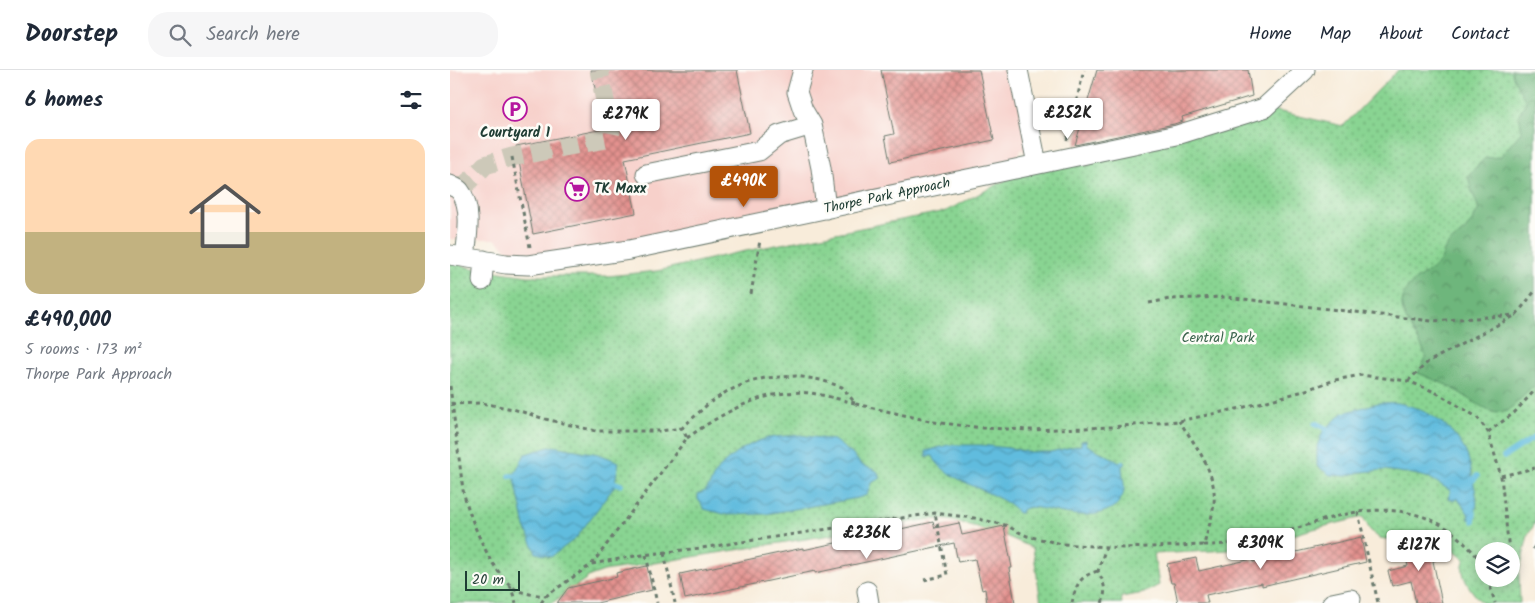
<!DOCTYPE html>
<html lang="en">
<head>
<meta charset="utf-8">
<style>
	body { margin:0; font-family:Kalam,sans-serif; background:#f6f6f7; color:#1f2937; height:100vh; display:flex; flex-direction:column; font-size:19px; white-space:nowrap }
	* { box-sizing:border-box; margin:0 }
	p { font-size:16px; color:#747a83 }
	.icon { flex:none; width:28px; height:28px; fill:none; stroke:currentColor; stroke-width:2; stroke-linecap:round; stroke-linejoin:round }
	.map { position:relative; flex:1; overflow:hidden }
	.side { display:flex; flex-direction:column; background:#fff; width:450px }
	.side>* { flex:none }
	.buttons { position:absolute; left:1025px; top:472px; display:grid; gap:10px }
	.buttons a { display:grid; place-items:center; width:45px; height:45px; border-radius:50%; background:#fff; box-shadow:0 2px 12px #0003; font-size:25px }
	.scale { position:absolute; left:15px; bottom:12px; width:55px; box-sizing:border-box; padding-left:5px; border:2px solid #1f3d34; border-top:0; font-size:14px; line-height:18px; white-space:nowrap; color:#1f3d34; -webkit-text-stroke:4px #fdfcf7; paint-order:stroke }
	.price { position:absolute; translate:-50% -42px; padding:0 11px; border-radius:5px; background:#fff; color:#222; font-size:16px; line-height:32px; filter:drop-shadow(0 1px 2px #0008) }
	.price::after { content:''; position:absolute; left:50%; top:30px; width:15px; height:11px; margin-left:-8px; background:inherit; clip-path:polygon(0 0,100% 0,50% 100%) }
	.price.active { background:#b45309; color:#fff }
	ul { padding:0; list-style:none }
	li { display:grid; align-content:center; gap:10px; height:265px; padding:0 25px }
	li+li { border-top:1px solid #e0e1e3 }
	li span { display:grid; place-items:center; height:155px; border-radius:15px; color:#555 }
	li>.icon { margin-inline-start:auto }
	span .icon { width:90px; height:90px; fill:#fffc; stroke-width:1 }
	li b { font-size:21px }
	h2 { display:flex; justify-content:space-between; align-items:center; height:60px; padding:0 25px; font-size:21px }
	header { display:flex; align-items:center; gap:30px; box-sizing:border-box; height:70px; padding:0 25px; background:#fff; border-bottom:1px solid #e0e1e3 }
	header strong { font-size:24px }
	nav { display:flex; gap:28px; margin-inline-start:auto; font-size:18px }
	.search { width:350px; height:45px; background:#f6f6f7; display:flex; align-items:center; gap:12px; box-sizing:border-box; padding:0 18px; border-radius:20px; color:#747a83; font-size:19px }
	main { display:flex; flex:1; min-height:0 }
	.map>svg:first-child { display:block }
</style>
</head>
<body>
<header>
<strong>Doorstep</strong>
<div class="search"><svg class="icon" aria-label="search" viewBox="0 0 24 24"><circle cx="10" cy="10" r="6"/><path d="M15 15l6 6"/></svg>Search here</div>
<nav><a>Home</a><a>Map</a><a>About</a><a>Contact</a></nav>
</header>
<main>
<section class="side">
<h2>6 homes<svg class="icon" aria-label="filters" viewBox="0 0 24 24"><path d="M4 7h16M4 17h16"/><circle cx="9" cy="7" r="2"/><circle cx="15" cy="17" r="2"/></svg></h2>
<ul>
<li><span style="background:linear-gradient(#ffd9b3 60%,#c2b280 0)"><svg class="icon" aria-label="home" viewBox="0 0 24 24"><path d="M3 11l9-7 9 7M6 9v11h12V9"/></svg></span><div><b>£490,000</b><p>5 rooms · 173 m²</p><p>Thorpe Park Approach</p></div></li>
</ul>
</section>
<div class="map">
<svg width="1085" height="533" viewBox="0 0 1085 533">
	<defs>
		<pattern id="green-dots" width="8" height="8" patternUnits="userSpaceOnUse" patternTransform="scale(1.25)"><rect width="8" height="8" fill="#89d492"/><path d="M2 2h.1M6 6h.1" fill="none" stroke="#6fad78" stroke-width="1.8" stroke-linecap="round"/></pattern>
		<pattern id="forest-crowns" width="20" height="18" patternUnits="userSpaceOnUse" patternTransform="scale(1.25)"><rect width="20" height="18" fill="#6eb67c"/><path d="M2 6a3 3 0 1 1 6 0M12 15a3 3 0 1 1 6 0" fill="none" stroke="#5a9566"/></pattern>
		<pattern id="water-waves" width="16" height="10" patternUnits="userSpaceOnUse" patternTransform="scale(1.25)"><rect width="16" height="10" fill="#60bcde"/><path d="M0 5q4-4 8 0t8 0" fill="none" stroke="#4f9ab5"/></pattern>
		<pattern id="building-cross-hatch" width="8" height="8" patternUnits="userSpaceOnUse" patternTransform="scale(1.25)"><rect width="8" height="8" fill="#e3918e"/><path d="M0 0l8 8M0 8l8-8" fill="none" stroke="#b77875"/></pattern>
	</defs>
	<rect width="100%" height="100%" fill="#fdfcf7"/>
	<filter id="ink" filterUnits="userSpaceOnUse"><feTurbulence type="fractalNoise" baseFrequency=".02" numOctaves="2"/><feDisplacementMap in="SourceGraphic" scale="10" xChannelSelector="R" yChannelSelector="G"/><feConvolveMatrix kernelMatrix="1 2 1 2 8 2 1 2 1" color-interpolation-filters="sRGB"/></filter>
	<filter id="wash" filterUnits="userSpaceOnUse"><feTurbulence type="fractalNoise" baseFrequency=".0096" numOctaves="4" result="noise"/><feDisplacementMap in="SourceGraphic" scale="20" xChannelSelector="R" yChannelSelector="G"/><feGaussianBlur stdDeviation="1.12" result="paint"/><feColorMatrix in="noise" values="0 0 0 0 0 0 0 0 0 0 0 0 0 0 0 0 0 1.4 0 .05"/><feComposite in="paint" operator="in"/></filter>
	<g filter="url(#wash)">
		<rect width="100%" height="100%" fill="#f8ecda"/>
		<path fill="#f7d0ca" d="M0,0H568L587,94L572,79L564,91L392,135L82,187L63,185L45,169H0Z"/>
		<path fill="url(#green-dots)" stroke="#548863" fill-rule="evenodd" d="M948,0H1085V453L1078,465L1069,504L1070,533H1032C1022,522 1007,505 1015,489L997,474L981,468L951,471L929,468L920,460L913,447L859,460L817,473L780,480L704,484L709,515L694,523L671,527L672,533H591L583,478L551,464H541L527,457L498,450L481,449L154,501L140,506L102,533H0V192L22,198L78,206H158L207,201L286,183L496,141L587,94L640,95L644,82L814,38L893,56ZM1034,481H1061V509H1034Z"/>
		<path fill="url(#forest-crowns)" stroke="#467a58" d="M1061,0H1085V315L1058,341L1046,343L1037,340L999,316L968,303C970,299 974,294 975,289C978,278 951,251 952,234C954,209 978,207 991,190C993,186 993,182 995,179C1000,170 1010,166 1017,158C1022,153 1025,145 1029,139L1021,119L1018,105L1035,88L1050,87L1072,61L1069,44L1076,32L1064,9Z"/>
		<path fill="url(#water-waves)" stroke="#407c89" d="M928,333C934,333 941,332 947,333C973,337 1000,354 1013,377C1019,385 1022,404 1024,414C1027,429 1030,438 1019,450L1018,443L1007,428L1004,431L998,428L1001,421L980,408L963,404L934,400L911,402L896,406L880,405L867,396V376L873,361L893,343Z
			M350,365L384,370L402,384L412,395L427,401L431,408L421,413L417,425L408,428L316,444L278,445L254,439L250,432L248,430V424C261,421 260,410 267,401C278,387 300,372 318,368C328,366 339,366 350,365Z
			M636,370L637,375L670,392L672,390L675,393L672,397C672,404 675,413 674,420C674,425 669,433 665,436C644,451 617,444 594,439C586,438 579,435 572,440L571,443H567C563,426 492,412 483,386H476V381L498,375H531L558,378L581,382H600L631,375V371Z
			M103,376L149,384L169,392L164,417L126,468L101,487L86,483L75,457L64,405L75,384Z"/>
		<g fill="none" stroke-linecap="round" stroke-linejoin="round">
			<path stroke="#60bcde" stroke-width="5.5" d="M865,353L877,359
				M1054,387L1085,367
				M60,406H70
				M1023,410L1027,406
				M161,411L171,415
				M1023,451L1024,443"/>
		</g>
		<g id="blocks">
			<path fill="url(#building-cross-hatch)" d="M141,0H287L300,63L175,89L186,143L83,164L66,76L154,59Z
				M431,0H529L544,70L440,92L435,66L444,64Z
				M647,0H798L802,26L732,47L733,51L724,54L625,75Z
				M483,452L485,458L509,453L512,465L554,456L562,498H559L565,533H537L535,519L532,520L525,489L508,492L504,473L365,503V501L235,529L230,504L353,478V480Z
				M911,467L916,492L812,516V513L756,525L758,533H728L724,513H721L717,494L746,488L749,501L802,489L803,492Z
				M982,469L986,490L983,491L992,533H966L961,511L942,516L938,501L958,496L953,476Z
				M197,496L202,520L147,533H107L118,518L167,507L166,503Z"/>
		</g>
	</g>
	<g filter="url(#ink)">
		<use href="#blocks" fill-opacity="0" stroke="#6b7a6e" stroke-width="1"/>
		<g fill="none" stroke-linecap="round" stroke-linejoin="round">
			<path stroke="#cdc9b9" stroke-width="19" stroke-dasharray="19 9" stroke-linecap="butt" d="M9,120L24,107L35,95L62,87L156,69L160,66L161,61L149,0"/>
			<g stroke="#6b7a6e" stroke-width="21">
				<path id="minor" d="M353,0L347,22L353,40L362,55L371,98L376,139
					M568,0L587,94
					M196,104L309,81L329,65L362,55
					M0,115C3,117 8,118 10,121C23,137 17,169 15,187
					M0,185L56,194L78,195L179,180L727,65L814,38L855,0
					M32,211L34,190
					M417,521L419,533
					M882,533L901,529"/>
			</g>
			<path stroke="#6b7a6e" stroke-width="3" stroke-dasharray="4 4" stroke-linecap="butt" d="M617,70L634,0
				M62,87L80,177
				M301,224L310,170
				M699,233L720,229L776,227L982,251L1066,245
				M958,311L978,292L1066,245L1085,221
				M0,316L13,420C19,447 43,509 69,521C77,524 87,525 96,526
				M1,334L32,333L63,339L95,349L146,361H209L232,358
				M1038,362L1064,343L1085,320
				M237,368C272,343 315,318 360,323C375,325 391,330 405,333
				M1051,406L1085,398
				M908,442L928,533
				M754,475C776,475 793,473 815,468C838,462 861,453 884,447C927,435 977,437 1010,469C1019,478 1029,486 1034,498
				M1083,479L1085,476
				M214,483L225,533
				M196,485L207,533
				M142,494L185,486L258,477L485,443L524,448L555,455L577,466L612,474L673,478L754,475C758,458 766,438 764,421C761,395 743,371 729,351
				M1038,509L1045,533
				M474,510L497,505L485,443
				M60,515L66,533
				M91,533L96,526L142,494L237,368L232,358L258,334L276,322L296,313L315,308L330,307L346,306L371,310L392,317L406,334L484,352L532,358L580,360L662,357L729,351L791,338L850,322L885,310L911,305L958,311L985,322L1027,347L1038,362L1051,406L1059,481
				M622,533C626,515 629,506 648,501
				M652,533C657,521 654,512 648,501L656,477"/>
			<use href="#minor" stroke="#fff" stroke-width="19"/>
		</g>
	</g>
	<defs>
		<g id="parking-ring" transform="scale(1.25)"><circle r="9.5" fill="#fdfcf7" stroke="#b5179e" stroke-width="1.5"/><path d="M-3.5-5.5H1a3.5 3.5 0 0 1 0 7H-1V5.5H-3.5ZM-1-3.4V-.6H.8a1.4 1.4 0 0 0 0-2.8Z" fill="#b5179e"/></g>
		<g id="supermarket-ring" transform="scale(1.25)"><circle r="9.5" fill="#fdfcf7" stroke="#b5179e" stroke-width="1.5"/><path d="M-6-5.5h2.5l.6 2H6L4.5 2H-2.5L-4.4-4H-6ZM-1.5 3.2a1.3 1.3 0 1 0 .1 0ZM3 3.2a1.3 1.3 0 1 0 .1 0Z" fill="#b5179e"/></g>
	</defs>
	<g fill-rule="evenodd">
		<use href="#parking-ring" x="65" y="39"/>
		<use href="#supermarket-ring" x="127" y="119"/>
	</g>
	<g text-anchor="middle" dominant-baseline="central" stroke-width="5" stroke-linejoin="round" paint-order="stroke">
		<g font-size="14" font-weight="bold" fill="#1f3d34" stroke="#fdfcf7">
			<text x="65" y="63">Courtyard 1</text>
			<text x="144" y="119" text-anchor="start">TK Maxx</text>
		</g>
		<g font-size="14" fill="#1f3d34" stroke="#fdfcf7">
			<text transform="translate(437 126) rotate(-12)">Thorpe Park Approach</text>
		</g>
		<g font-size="14" fill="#3a634c" stroke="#fdfcf7">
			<text x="768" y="268">Central Park</text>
		</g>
	</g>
</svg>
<div class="buttons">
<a><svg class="icon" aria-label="layers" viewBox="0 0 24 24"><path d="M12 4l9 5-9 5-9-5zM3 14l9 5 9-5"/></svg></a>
</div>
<div class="scale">20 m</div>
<b class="price" style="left:618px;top:70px">£252K</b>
<b class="price" style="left:176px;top:71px">£279K</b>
<b class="price active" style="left:294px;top:138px">£490K</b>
<b class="price" style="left:417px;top:490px">£236K</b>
<b class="price" style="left:811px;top:500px">£309K</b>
<b class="price" style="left:969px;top:502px">£127K</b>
</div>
</main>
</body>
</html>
